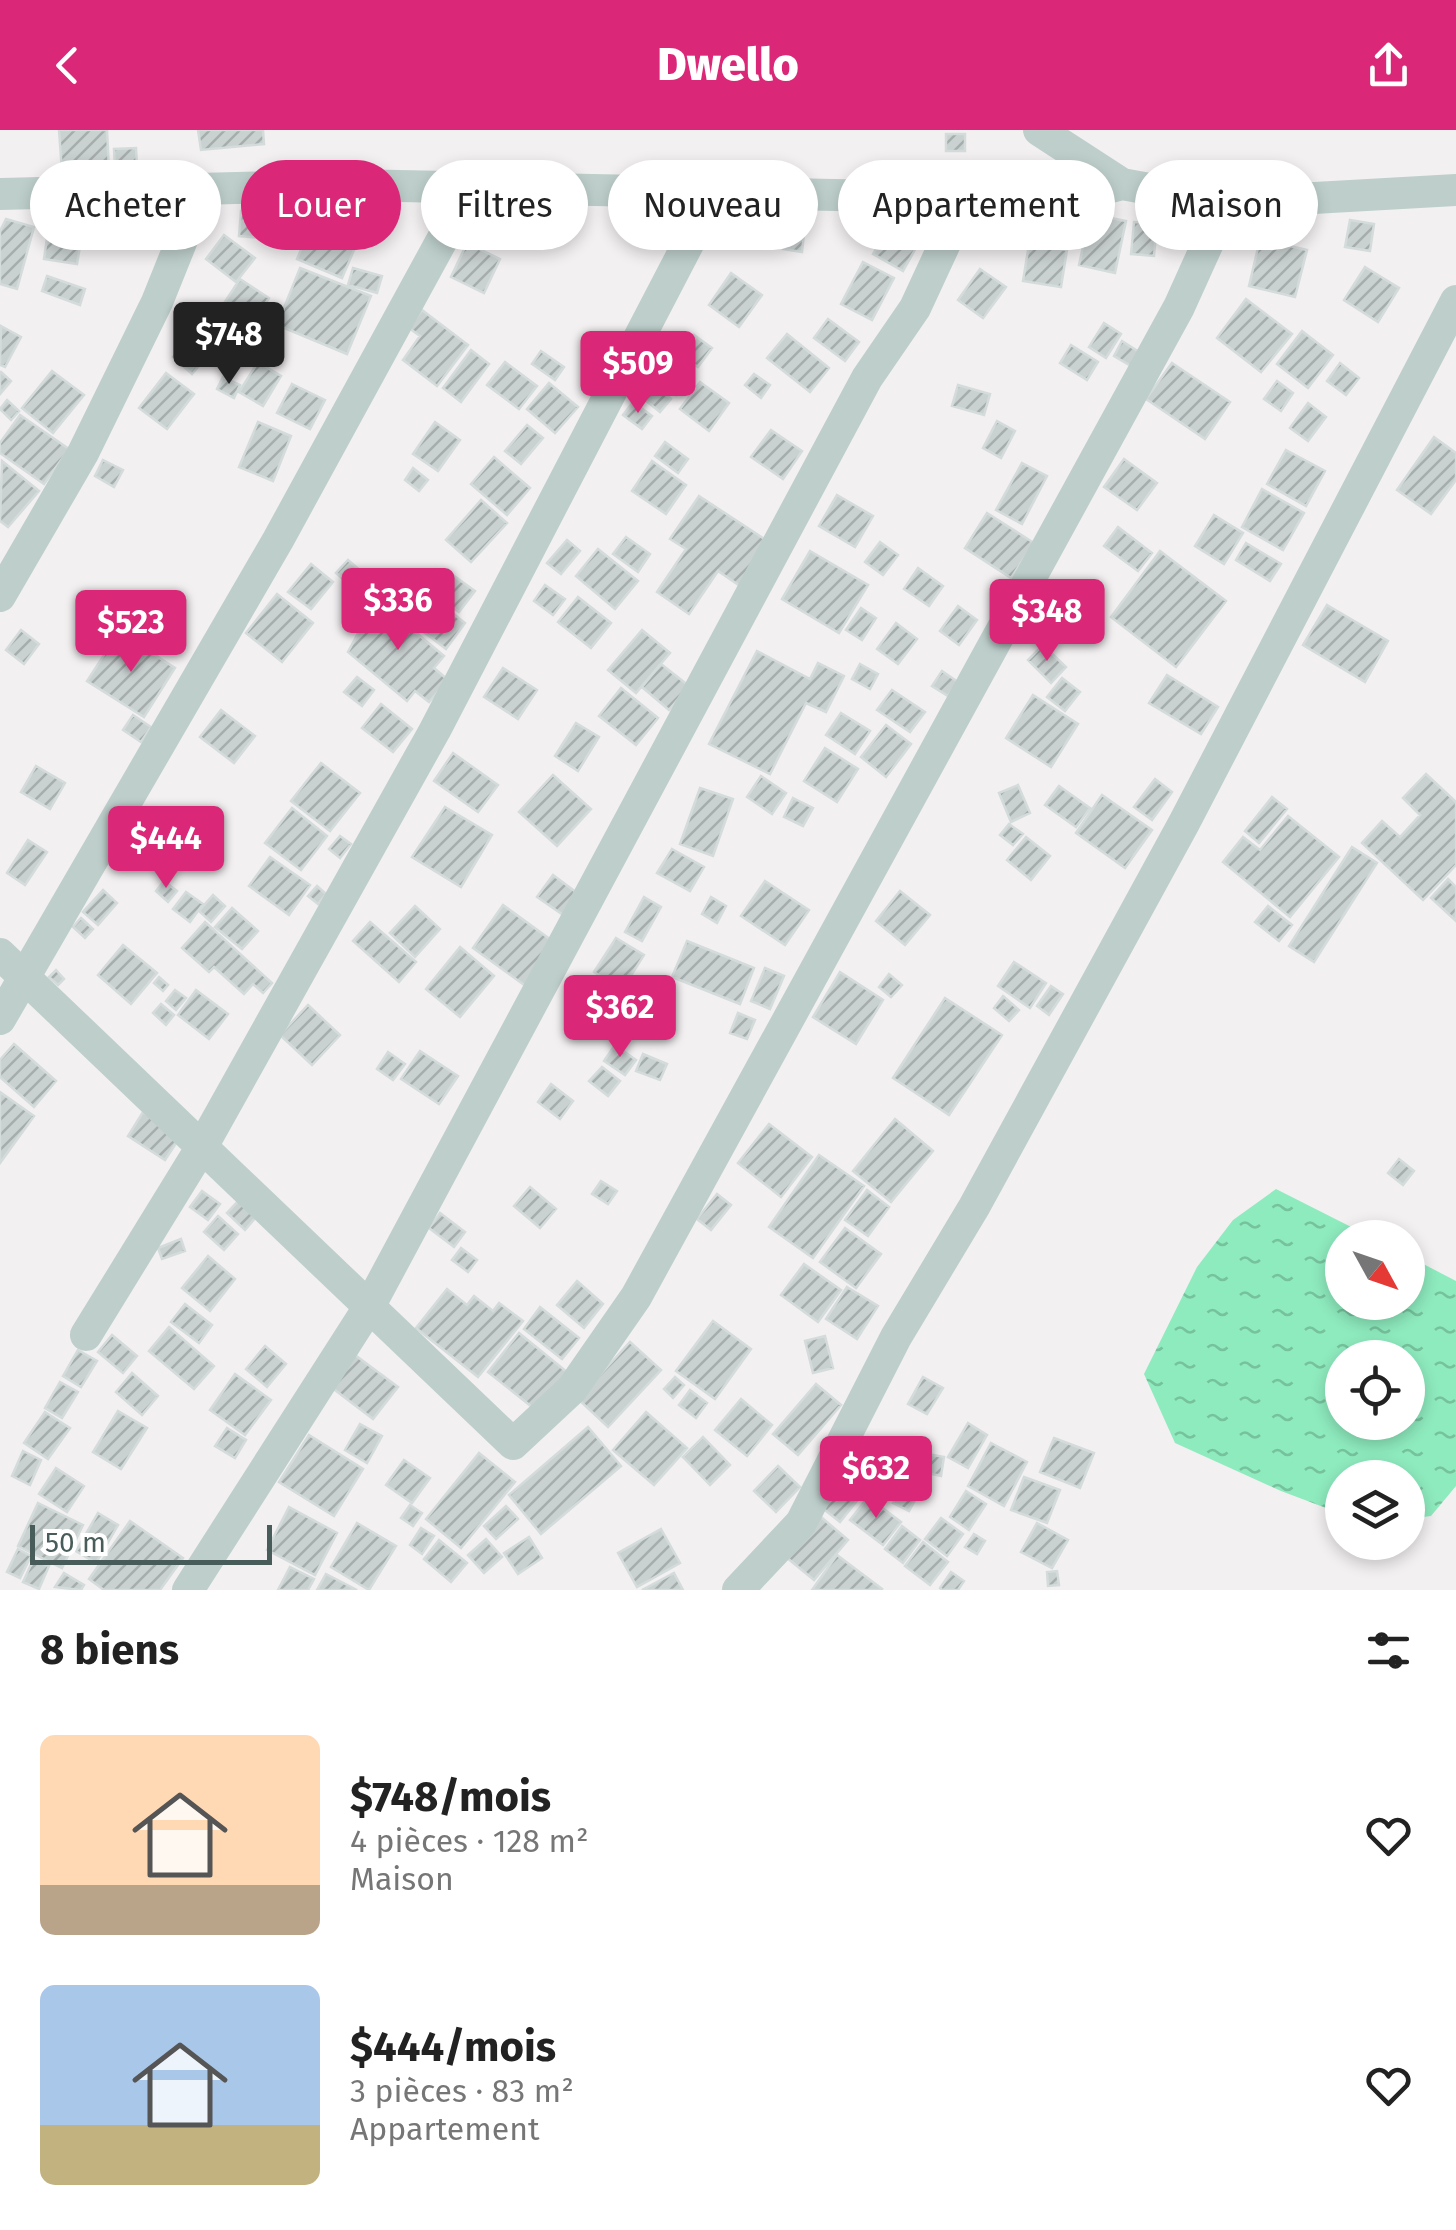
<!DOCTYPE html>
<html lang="fr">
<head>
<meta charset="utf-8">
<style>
	body { margin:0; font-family:"Fira Sans",sans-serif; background:#f2f2f2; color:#222; height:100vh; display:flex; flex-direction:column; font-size:38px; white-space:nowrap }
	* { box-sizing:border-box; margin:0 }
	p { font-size:32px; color:#767676 }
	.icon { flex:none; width:55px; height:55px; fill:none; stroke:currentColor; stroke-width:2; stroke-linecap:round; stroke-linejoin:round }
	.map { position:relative; height:1460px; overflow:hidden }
	.panel { display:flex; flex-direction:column; background:#fff; flex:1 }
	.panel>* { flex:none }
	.guide { position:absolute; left:30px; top:30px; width:1398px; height:90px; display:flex; gap:20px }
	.needle { width:65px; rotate:130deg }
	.fabs { position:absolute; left:1325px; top:1090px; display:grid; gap:20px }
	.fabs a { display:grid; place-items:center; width:100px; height:100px; border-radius:50%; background:#fff; box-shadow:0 5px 15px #0003; font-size:50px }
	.scale { position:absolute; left:30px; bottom:25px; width:242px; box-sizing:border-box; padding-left:10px; border:5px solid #485d59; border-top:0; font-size:28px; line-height:35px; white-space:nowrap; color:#485d59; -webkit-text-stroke:8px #fff; paint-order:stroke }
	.price { position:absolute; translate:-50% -85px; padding:0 22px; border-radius:10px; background:#db2777; color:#fff; font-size:32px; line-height:65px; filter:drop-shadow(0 2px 5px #0008) }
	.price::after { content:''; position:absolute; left:50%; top:60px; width:30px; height:22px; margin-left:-15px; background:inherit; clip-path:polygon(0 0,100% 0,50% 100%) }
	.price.selected { background:#222; color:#fff }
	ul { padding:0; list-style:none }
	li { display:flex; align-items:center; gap:30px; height:250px; padding:0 40px }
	li span { display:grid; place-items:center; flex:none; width:280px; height:200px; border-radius:15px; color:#555 }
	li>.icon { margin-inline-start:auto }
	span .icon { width:120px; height:120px; fill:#fffc; stroke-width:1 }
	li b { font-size:42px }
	h2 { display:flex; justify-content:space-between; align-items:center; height:120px; padding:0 40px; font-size:42px }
	.tag { padding:0 35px; border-radius:45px; background:#fff; box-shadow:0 5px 15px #0003; font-size:35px; line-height:90px }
	.tag.selected { background:#db2777; color:#fff }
	header { display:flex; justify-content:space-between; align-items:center; height:130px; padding:0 40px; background:#db2777; color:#fff; font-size:45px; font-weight:800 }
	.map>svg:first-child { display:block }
</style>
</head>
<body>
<header><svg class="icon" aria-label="back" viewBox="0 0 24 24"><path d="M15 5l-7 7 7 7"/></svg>Dwello<svg class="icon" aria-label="share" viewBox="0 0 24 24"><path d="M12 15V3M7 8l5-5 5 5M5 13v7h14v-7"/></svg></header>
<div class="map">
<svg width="1456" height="1460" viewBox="0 0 1456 1460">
	<defs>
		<pattern id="water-ripples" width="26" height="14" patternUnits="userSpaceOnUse" patternTransform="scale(2.5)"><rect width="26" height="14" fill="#8eebbe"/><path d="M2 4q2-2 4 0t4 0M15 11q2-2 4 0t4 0" fill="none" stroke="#76c29d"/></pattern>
		<pattern id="building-hatch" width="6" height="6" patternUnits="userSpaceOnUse" patternTransform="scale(2.5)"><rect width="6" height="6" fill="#cad2d1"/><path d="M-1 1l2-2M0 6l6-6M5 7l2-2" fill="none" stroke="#a6aead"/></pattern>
	</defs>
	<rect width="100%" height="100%" fill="#f3f0f2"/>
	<path fill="url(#water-ripples)" fill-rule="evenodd" d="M1276,1059L1371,1107L1342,1108V1172H1408V1126L1456,1151V1356L1431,1386L1408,1389V1348H1342V1384L1281,1361L1175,1313L1144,1244L1197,1137L1233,1090ZM1342,1228H1408V1292H1342Z"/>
	<path fill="url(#building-hatch)" stroke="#d4dbdb" stroke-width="2.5" d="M59,0H107L109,39L62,42Z
		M198,0H263L264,14L201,20Z
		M946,4H965V21H946Z
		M136,18L137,36L115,38L114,19Z
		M296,80L308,82L306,98L292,95Z
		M241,81L264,83L261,108L239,106Z
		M1090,84L1126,91L1115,143L1079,135Z
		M6,89L34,97L17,159L0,154V101Z
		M1350,90L1374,94L1370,121L1345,117Z
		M1134,92L1157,94L1154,126L1131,124Z
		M49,94L83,99L77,134L44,129Z
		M312,94L357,113L342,148L297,129Z
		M888,99L917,116L903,141L873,124Z
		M785,102L804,104L802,122L783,119Z
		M224,105L255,128L236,152L206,129Z
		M1260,109L1307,120L1295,167L1249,156Z
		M467,113L500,129L484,163L451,147Z
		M1029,114L1067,120L1061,157L1023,151Z
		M863,132L894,148L872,190L841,174Z
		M1365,137L1399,158L1378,192L1344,170Z
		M300,138L371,166L347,224L277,195Z
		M353,138L382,146L377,163L348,155Z
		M980,139L1006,157L983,188L958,170Z
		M731,143L762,165L739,197L709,175Z
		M47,146L85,159L80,175L42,161Z
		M240,149L269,168L242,209L213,190Z
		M1246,169L1292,204L1261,242L1217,208Z
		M422,180L468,215L437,256L403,230L420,206L409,198Z
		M828,189L859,212L845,231L814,208Z
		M1104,193L1121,204L1106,228L1089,217Z
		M1,196L21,207L5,237L0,235Z
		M1302,201L1333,225L1308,258L1277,234Z
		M787,204L829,238L810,262L767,228Z
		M694,205L712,218L698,237L680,225Z
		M224,209L243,225L228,243L209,227Z
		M1122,211L1139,222L1131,236L1114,226Z
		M185,214L204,230L192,244L173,227Z
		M1071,215L1098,232L1087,250L1060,233Z
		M471,220L489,234L461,272L443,258Z
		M541,221L564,237L555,250L532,234Z
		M663,229L688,250L676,265L650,244Z
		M258,232L281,246L263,276L239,262Z
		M505,232L537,256L519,279L487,255Z
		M1172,233L1230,272L1205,309L1146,269Z
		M1340,233L1359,248L1346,265L1327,251Z
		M52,241L84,265L53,303L22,278Z
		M1,242L11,251L0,264V243Z
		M166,243L194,264L167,299L139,278Z
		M754,244L770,255L761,268L745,255Z
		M223,247L240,255L234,268L217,259Z
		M646,249L671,269L660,282L635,262Z
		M1277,251L1293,263L1281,281L1264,269Z
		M700,252L729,273L709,301L680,279Z
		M549,253L578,277L555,303L527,279Z
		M292,254L325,270L310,299L277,283Z
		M958,255L990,264L984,285L952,276Z
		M7,270L19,281L11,290L0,279Z
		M633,272L652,286L642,299L623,285Z
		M1308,273L1326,287L1308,311L1290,298Z
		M20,285L69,319L44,354L0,323V313Z
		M997,291L1015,301L1001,328L983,318Z
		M258,292L291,306L273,351L239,337Z
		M435,292L460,310L438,341L413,324Z
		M527,295L543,308L521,334L505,321Z
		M771,300L802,321L783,349L751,327Z
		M1434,307L1456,323V350L1431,384L1397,360Z
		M665,312L688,329L678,343L655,326Z
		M1286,320L1325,341L1306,376L1267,354Z
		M494,327L530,358L507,385L471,354Z
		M1124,329L1157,353L1137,380L1104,357Z
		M103,330L123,340L114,357L95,346Z
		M2,331L39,361L8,397L0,391Z
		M652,331L686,355L666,384L632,361Z
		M1022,333L1047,346L1022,394L996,380Z
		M413,338L428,350L419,361L405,350Z
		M1262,359L1304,383L1283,420L1242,397Z
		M837,365L873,386L855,417L819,396Z
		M699,366L769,412L740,456L718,441L689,484L657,462L686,419L670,409Z
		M481,370L507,393L471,432L446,410Z
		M987,383L1034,413L1011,448L965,418Z
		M1214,385L1243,403L1224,434L1195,416Z
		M1118,397L1152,423L1138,441L1104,416Z
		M626,407L650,424L638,442L613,424Z
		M567,410L580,421L561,444L547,433Z
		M880,412L898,425L883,445L865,432Z
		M1246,413L1281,434L1270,451L1236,430Z
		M598,419L638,451L615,479L576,446Z
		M810,421L868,455L839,503L782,469Z
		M1160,421L1226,471L1176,537L1111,487Z
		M348,430L377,455L365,469L336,443Z
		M311,434L333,452L311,479L288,462Z
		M918,438L943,456L929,476L904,459Z
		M450,443L475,461L459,482L435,464Z
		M545,455L565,469L553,485L534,471Z
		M380,462L394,474L389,480L444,526L434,538L448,550L429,572L415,561L407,571L348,522Z
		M277,464L313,493L282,532L246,503Z
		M578,467L611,493L591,518L558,492Z
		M133,470L152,483L143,497L124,483Z
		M437,471L465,493L446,519L416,496Z
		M1327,475L1388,511L1365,552L1303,515Z
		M958,476L977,490L959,515L940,501Z
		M861,478L876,488L862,510L846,500Z
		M896,493L917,509L898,534L877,519Z
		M21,500L39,514L24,534L6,520Z
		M642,500L670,523L636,563L608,540Z
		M119,502L175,538L144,587L87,551Z
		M1043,515L1066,537L1051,553L1028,530Z
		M757,521L810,549L818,533L844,546L826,582L806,573L770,644L709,614Z
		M661,534L689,556L669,580L642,557Z
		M860,534L878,544L870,559L852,549Z
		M503,538L537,560L518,589L484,567Z
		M942,541L958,552L948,566L932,556Z
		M1167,545L1218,577L1201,604L1149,573Z
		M357,547L374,560L362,576L344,562Z
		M1062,548L1080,562L1065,581L1047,567Z
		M621,558L658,588L636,615L599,586Z
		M892,560L925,582L910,602L877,580Z
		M1033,565L1078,594L1051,637L1006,608Z
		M381,574L412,599L393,622L362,598Z
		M221,580L255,606L234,633L200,607Z
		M841,583L870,601L855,624L826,605Z
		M133,585L151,597L141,612L123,600Z
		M576,593L599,607L578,641L555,626Z
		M886,595L911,614L886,647L861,627Z
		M825,618L858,639L837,672L804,651Z
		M453,623L498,655L478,682L434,651Z
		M321,633L360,663L330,701L291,671Z
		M36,636L65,653L50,679L21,662Z
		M1426,644L1456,672V735L1423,770L1362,713L1382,691L1400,707L1420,685L1403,668Z
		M553,645L591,679L557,716L519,682Z
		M761,646L786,663L772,684L747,667Z
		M1155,649L1172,662L1152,690L1134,677Z
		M1018,655L1030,683L1011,692L999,663Z
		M1059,656L1090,678L1076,697L1045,675Z
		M700,658L733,669L713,726L680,714Z
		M1102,665L1152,700L1125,738L1076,703Z
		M1272,667L1287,679L1259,713L1245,701Z
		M793,668L813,678L803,696L784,687Z
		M445,677L492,705L461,757L412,727Z
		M292,678L327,706L301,740L265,713Z
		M1288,686L1339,727L1290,787L1223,732L1243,707L1260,720Z
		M1009,694L1023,704L1013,715L1000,705Z
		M174,706L189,718L176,734L161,722Z
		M340,706L351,714L340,728L329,719Z
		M1026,707L1050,726L1031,750L1007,730Z
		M28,710L47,722L25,755L7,743Z
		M1352,717L1377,733L1314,832L1289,816Z
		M672,719L704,737L690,761L657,743Z
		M270,727L310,755L289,785L249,756Z
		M553,745L584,768L569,789L537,767Z
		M1448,749L1456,757V791L1431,768Z
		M164,751L177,761L168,772L156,761Z
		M765,751L809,780L785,815L741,786Z
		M317,756L326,764L318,774L308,766Z
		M103,760L117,773L98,795L83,782Z
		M900,761L930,785L905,815L876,791Z
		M186,762L203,774L190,792L173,779Z
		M213,765L225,776L211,792L199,781Z
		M644,767L661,777L642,811L625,802Z
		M711,767L726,776L717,793L702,784Z
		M503,775L558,815L527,857L473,818Z
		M415,776L440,799L415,827L390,803Z
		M1268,776L1292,795L1279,811L1255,792Z
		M232,778L258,801L242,819L215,797Z
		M81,788L93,799L85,808L73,797Z
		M205,792L272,853L263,863L253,854L244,864L214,837L209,842L182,818Z
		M370,792L416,832L399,852L353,811Z
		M616,808L644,825L622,860L594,842Z
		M687,811L754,838L740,874L672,847Z
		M123,815L157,843L131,874L98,845Z
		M460,817L494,846L460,887L426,859Z
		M1014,832L1046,853L1030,878L998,856Z
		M765,838L784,846L770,879L751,871Z
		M56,840L64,849L58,855L49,847Z
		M840,842L883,870L856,914L813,887Z
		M889,844L902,855L891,867L879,857Z
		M159,847L168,855L163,861L154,853Z
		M1051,856L1063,864L1049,885L1037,876Z
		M175,860L186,868L176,880L166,871Z
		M196,860L228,884L209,909L178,885Z
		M1003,866L1019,880L1009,891L994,878Z
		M945,868L1002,905L949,985L893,948Z
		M161,874L174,885L166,895L153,883Z
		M308,875L340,905L312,935L280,905Z
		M738,883L755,890L747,909L730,903Z
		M14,914L56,951L34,977L0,947V930Z
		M615,915L636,930L625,945L604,931Z
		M420,921L458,946L439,974L401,949Z
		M388,922L405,934L393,950L377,939Z
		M643,924L667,934L660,950L636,941Z
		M602,937L620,951L608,966L589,951Z
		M551,954L573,971L560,989L538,972Z
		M0,962L34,986L0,1033Z
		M143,982L180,1007L165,1030L128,1006Z
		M895,989L933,1021L891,1072L853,1041Z
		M769,994L812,1027L781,1067L738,1033Z
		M819,1025L864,1056L813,1128L769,1097Z
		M1399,1029L1414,1041L1403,1055L1388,1043Z
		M601,1051L617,1061L608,1074L592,1064Z
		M530,1057L556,1079L540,1098L514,1076Z
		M867,1060L889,1077L868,1106L845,1090Z
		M202,1061L220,1074L208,1090L190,1077Z
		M717,1064L731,1075L711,1100L697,1089Z
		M240,1069L257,1086L245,1100L227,1083Z
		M440,1083L465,1102L454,1117L429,1098Z
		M218,1086L238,1104L224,1120L204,1102Z
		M845,1098L881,1124L856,1158L820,1132Z
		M181,1109L185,1121L162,1129L158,1118Z
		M461,1118L477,1130L468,1142L452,1130Z
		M208,1126L235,1149L210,1181L182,1158Z
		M804,1134L841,1160L818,1192L781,1165Z
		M577,1151L603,1174L584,1198L557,1175Z
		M847,1157L878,1176L857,1209L826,1189Z
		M447,1159L467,1175L474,1166L493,1181L499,1173L523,1191L478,1247L416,1198Z
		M185,1174L212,1195L199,1213L171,1192Z
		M540,1177L579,1208L562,1229L524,1199Z
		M713,1191L751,1219L715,1269L676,1241Z
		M169,1197L214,1236L194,1259L149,1221Z
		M519,1203L568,1243L537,1281L488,1242Z
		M112,1205L137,1226L123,1243L98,1222Z
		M825,1206L833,1238L813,1243L805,1211Z
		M630,1212L661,1240L608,1297L578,1269Z
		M265,1216L286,1234L267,1257L246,1239Z
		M78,1220L97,1231L81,1257L63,1246Z
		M351,1222L398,1257L373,1289L327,1254Z
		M132,1243L158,1266L142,1285L116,1262Z
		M235,1244L271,1270L245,1305L210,1280Z
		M675,1247L684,1255L673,1268L664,1259Z
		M923,1247L943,1258L927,1284L908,1274Z
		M60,1252L78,1262L62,1288L45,1278Z
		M816,1254L841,1275L798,1325L773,1304Z
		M690,1260L707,1273L696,1288L679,1275Z
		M741,1269L772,1295L747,1326L715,1300Z
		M118,1281L147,1298L121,1339L93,1322Z
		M45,1282L70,1298L48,1329L24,1313Z
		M646,1282L687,1318L654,1355L613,1320Z
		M968,1293L987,1305L968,1338L948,1327Z
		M360,1294L382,1306L367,1333L345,1320Z
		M588,1297L621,1336L541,1404L509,1365Z
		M227,1298L246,1310L235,1328L215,1316Z
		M309,1305L363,1339L334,1386L279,1352Z
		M703,1307L730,1335L710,1355L683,1327Z
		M1054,1308L1094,1323L1080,1358L1040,1342Z
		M991,1313L1027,1332L1004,1376L968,1356Z
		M23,1321L41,1330L30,1355L12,1346Z
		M917,1322L944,1327L941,1346L914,1340Z
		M479,1323L515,1352L461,1418L426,1389Z
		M864,1328L899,1352L884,1374L849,1349Z
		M404,1330L430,1348L412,1373L386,1355Z
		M778,1336L800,1357L776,1382L754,1361Z
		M56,1338L84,1356L67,1382L39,1364Z
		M1024,1347L1060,1360L1047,1393L1011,1380Z
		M840,1352L860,1367L840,1392L821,1377Z
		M905,1353L920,1361L909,1381L893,1373Z
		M966,1361L986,1374L969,1400L950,1387Z
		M868,1367L901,1392L883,1415L850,1390Z
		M38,1373L83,1395L62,1438L18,1416Z
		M410,1375L422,1383L413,1396L401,1388Z
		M506,1376L518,1389L496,1409L484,1396Z
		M289,1377L337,1403L315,1445L267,1420Z
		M98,1383L118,1395L96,1433L76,1421Z
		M821,1387L848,1410L814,1450L786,1427Z
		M941,1388L963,1404L947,1426L925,1409Z
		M130,1391L183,1428L160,1460H104L89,1449Z
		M357,1393L396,1416L369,1460L331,1437Z
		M1037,1393L1068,1410L1052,1438L1021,1422Z
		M902,1396L920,1410L903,1433L885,1419Z
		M421,1398L434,1406L422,1424L410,1415Z
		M661,1399L680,1433L637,1457L618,1423Z
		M974,1404L985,1411L977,1424L965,1417Z
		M529,1407L542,1428L518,1444L504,1423Z
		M486,1409L502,1427L484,1443L468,1425Z
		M439,1410L467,1433L451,1452L424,1429Z
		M923,1412L948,1432L930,1455L905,1436Z
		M18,1419L31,1426L20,1448L7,1442Z
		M837,1425L882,1459L881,1460H812Z
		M33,1430L49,1436L39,1459L23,1452Z
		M290,1437L314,1449L308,1460H278Z
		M1057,1441L1059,1455L1048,1456L1047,1442Z
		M951,1442L964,1451L958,1460H942L940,1458Z
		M64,1443L84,1455L81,1460L55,1457Z
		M674,1443L683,1460H642Z
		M326,1444L357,1460H317Z"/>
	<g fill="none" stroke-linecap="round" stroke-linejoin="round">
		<path stroke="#becfcb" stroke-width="32" d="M1039,0L1122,54L1226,73L1456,60
			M0,64L350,55L933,67L1047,74L1122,54
			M0,466L83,323L157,172L202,60
			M0,824L513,1314L572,1259L636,1167L1179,177L1226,73
			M0,889L278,410L471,57
			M86,1205L203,1015L435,600L715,62
			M188,1460L369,1177L867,248L915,178L966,68
			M738,1460L801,1393L896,1207L974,1077L1184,693L1456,171"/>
	</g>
</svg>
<div class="fabs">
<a><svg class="needle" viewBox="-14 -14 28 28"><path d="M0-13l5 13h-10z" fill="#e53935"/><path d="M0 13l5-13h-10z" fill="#767676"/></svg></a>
<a><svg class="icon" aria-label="locate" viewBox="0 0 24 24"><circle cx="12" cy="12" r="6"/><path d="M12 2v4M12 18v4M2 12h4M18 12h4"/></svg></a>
<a><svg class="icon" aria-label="layers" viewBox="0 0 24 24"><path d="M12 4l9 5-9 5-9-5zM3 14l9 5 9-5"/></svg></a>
</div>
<div class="scale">50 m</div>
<b class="price selected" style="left:229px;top:257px">$748</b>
<b class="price" style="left:638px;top:286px">$509</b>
<b class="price" style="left:398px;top:523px">$336</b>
<b class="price" style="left:1047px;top:534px">$348</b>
<b class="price" style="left:131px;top:545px">$523</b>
<b class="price" style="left:166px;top:761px">$444</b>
<b class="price" style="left:620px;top:930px">$362</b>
<b class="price" style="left:876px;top:1391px">$632</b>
<div class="guide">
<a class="tag">Acheter</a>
<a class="tag selected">Louer</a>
<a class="tag">Filtres</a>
<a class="tag">Nouveau</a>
<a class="tag">Appartement</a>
<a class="tag">Maison</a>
</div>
</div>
<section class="panel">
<h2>8 biens<svg class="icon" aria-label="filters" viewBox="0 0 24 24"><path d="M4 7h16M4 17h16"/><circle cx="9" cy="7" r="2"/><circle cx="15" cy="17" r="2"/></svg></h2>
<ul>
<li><span style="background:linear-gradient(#ffd9b3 75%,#b9a48a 0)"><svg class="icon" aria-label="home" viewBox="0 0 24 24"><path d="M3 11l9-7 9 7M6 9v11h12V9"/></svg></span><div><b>$748/mois</b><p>4 pièces · 128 m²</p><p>Maison</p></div><svg class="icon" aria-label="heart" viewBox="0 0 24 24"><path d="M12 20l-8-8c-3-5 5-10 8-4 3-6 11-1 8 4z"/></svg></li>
<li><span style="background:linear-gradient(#a9c7e8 70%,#c2b280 0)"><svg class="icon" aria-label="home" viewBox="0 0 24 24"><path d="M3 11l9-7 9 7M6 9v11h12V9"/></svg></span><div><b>$444/mois</b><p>3 pièces · 83 m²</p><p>Appartement</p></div><svg class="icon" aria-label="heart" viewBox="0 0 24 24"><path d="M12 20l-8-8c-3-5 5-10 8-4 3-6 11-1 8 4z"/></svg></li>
</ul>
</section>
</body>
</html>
